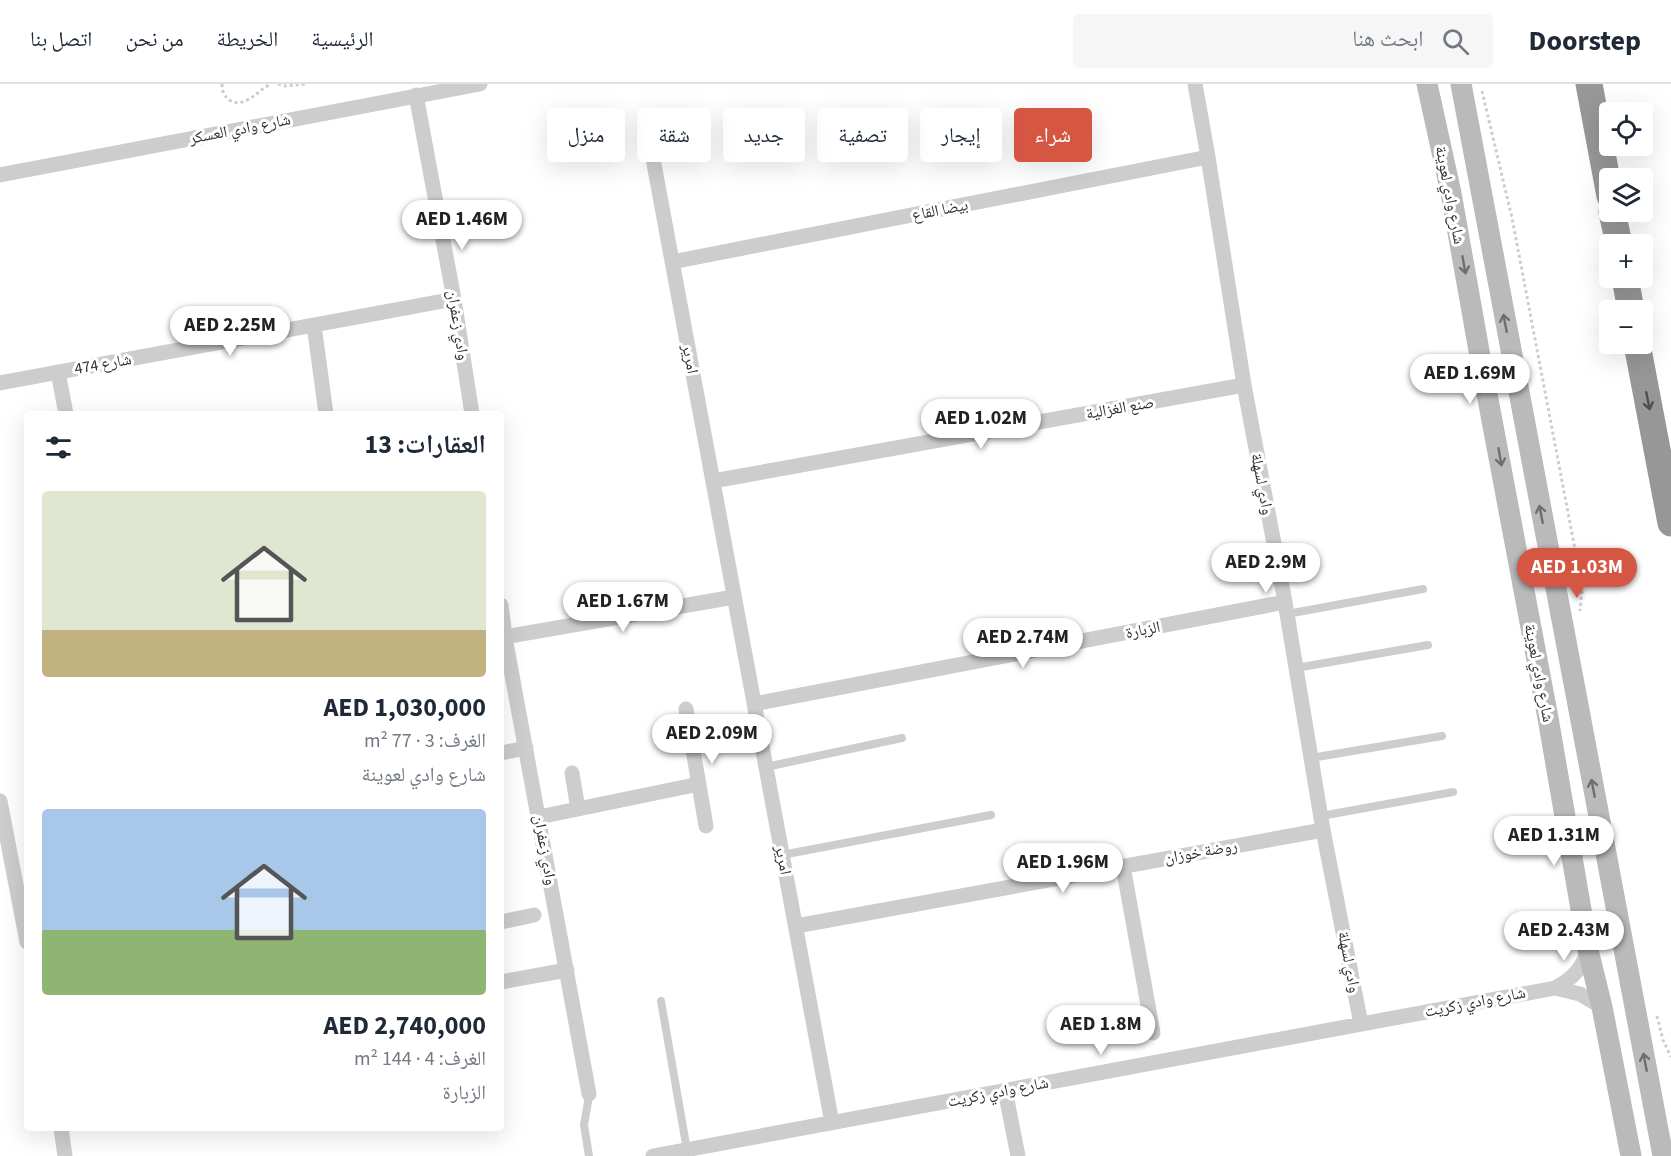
<!DOCTYPE html>
<html lang="ar">
<head>
<meta charset="utf-8">
<style>
	body { margin:0; font-family:"Source Sans 3","Noto Naskh Arabic",sans-serif; background:#f6f6f7; color:#1f2937; direction:rtl; height:100vh; display:flex; flex-direction:column; font-size:22px; white-space:nowrap }
	* { box-sizing:border-box; margin:0 }
	p { font-size:20px; color:#747a83 }
	.icon { flex:none; width:33px; height:33px; fill:none; stroke:currentColor; stroke-width:2; stroke-linecap:round; stroke-linejoin:round }
	.map { position:relative; flex:1; overflow:hidden; direction:ltr }
	.panel { position:absolute; left:24px; top:327px; width:480px; height:720px; display:flex; flex-direction:column; background:#fff; border-radius:6px; box-shadow:0 6px 24px #0002; direction:rtl }
	.panel>* { flex:none }
	.top-card { position:absolute; left:522px; top:24px; width:570px; height:54px; direction:rtl; display:flex; gap:12px }
	.buttons { position:absolute; left:1599px; top:18px; display:grid; gap:12px }
	.buttons a { display:grid; place-items:center; width:54px; height:54px; border-radius:6px; background:#fff; box-shadow:0 6px 24px #0002; font-size:30px }
	.price { position:absolute; translate:-50% -51px; padding:0 14px; border-radius:21px; background:#fff; color:#222; font-size:20px; line-height:39px; filter:drop-shadow(0 2px 3px #0008) }
	.price::after { content:''; position:absolute; left:50%; top:36px; width:18px; height:14px; margin-left:-9px; background:inherit; clip-path:polygon(0 0,100% 0,50% 100%) }
	.price.current { background:#d65644; color:#fff }
	ul { padding:0; list-style:none }
	li { display:grid; align-content:center; gap:12px; height:318px; padding:0 18px }
	li span { display:grid; place-items:center; height:186px; border-radius:6px; color:#555 }
	li>.icon { margin-inline-start:auto }
	span .icon { width:108px; height:108px; fill:#fffc; stroke-width:1 }
	li b { font-size:26px }
	h2 { display:flex; justify-content:space-between; align-items:center; height:72px; padding:0 18px; font-size:26px }
	.tag { padding:0 21px; border-radius:6px; background:#fff; box-shadow:0 6px 24px #0002; font-size:21px; line-height:54px }
	.tag.current { background:#d65644; color:#fff }
	header { display:flex; align-items:center; gap:36px; box-sizing:border-box; height:84px; padding:0 30px; background:#fff; border-bottom:2px solid #e0e1e3 }
	header strong { font-size:28px }
	nav { display:flex; gap:33px; margin-inline-start:auto; font-size:21px }
	.search { width:420px; height:54px; background:#f6f6f7; display:flex; align-items:center; gap:15px; box-sizing:border-box; padding:0 21px; border-radius:6px; color:#747a83; font-size:22px }
	.map>svg:first-child { display:block }
</style>
</head>
<body>
<header>
<strong>Doorstep</strong>
<div class="search"><svg class="icon" aria-label="search" viewBox="0 0 24 24"><circle cx="10" cy="10" r="6"/><path d="M15 15l6 6"/></svg>ابحث هنا</div>
<nav><a>الرئيسية</a><a>الخريطة</a><a>من نحن</a><a>اتصل بنا</a></nav>
</header>
<div class="map">
<svg width="1671" height="1072" viewBox="0 0 1671 1072">
	<rect width="100%" height="100%" fill="#fff"/>
	<g fill="none" stroke-linecap="round" stroke-linejoin="round">
		<path stroke="#cdcdcd" stroke-width="3" stroke-dasharray="3 3" stroke-linecap="butt" d="M222,0C222,7 224,13 231,17C246,24 258,6 271,0
			M278,0L286,2L306,0
			M1482,7L1512,134L1581,497L1582,507L1580,527
			M1657,932L1663,956L1671,973"/>
		<path stroke="#cdcdcd" stroke-width="8" d="M1287,530L1423,505
			M1296,584L1428,561
			M1311,674L1442,652
			M766,683L902,654
			M1321,732L1453,708
			M782,771L991,731
			M661,917L687,1066
			M589,1010L588,1018L584,1041L589,1072"/>
		<path stroke="#cdcdcd" stroke-width="15" d="M1195,0L1208,73L1244,301L1285,518L1323,746L1361,940
			M416,11L454,215L472,330
			M646,37L832,1039
			M0,91L480,0
			M672,178L1208,73
			M314,241L326,330
			M58,288L66,330
			M0,299L454,215
			M713,397L1244,301
			M501,521L505,553L589,1010
			M505,553L734,513
			M754,620L1285,518
			M686,625L706,742
			M501,669L526,664
			M572,689L578,725
			M0,717L27,858
			M539,733L699,700
			M1123,782L1153,949
			M501,838L534,831
			M796,842L1323,746
			M501,898L567,886
			M1555,904L1580,910L1602,923
			M1005,1006L1018,1072
			M61,1044L65,1072
			M653,1072L1555,904C1572,895 1582,885 1588,866"/>
		<path stroke="#bababa" stroke-width="21" d="M1427,0L1451,109L1481,278L1548,634L1588,866L1602,923L1631,1072
			M1461,0L1663,1072"/>
		<path stroke="#979797" stroke-width="27" d="M1589,0L1610,112
			M1612,128L1619,160
			M1625,194L1631,226
			M1637,260L1671,439"/>
	</g>
	<defs><path id="oneway-shaft" d="M-6 0H5M1.5-3L5.5 0L1.5 3" fill="none" stroke-width="1.6" stroke-linecap="round" stroke-linejoin="round" transform="scale(1.5)"/></defs>
	<g stroke="#6e6e6e">
		<use href="#oneway-shaft" transform="translate(1464 181) rotate(80)"/>
		<use href="#oneway-shaft" transform="translate(1505 239) rotate(-101)"/>
		<use href="#oneway-shaft" transform="translate(1500 373) rotate(80)"/>
		<use href="#oneway-shaft" transform="translate(1541 430) rotate(-101)"/>
		<use href="#oneway-shaft" transform="translate(1593 704) rotate(-101)"/>
		<use href="#oneway-shaft" transform="translate(1645 978) rotate(-101)"/>
	</g>
	<use stroke="#4f4f4f" href="#oneway-shaft" transform="translate(1648 317) rotate(79)"/>
	<g text-anchor="middle" dominant-baseline="central" stroke-width="6" stroke-linejoin="round" paint-order="stroke">
		<g font-size="16" fill="#303030" stroke="#fff">
			<text transform="translate(240 45) rotate(-11)">شارع وادي العسكر</text>
			<text transform="translate(1450 111) rotate(79)">شارع وادي لعوينة</text>
			<text transform="translate(940 126) rotate(-11)">بيضا القاع</text>
			<text transform="translate(458 241) rotate(81)">وادي زعفران</text>
			<text transform="translate(690 275) rotate(79)">امرير</text>
			<text transform="translate(103 280) rotate(-10)">شارع 474</text>
			<text transform="translate(1120 324) rotate(-10)">صنع الغزالية</text>
			<text transform="translate(1262 400) rotate(79)">وادي لسهلة</text>
			<text transform="translate(1143 546) rotate(-11)">الزبارة</text>
			<text transform="translate(1539 589) rotate(79)">شارع وادي لعوينة</text>
			<text transform="translate(545 766) rotate(80)">وادي زعفران</text>
			<text transform="translate(1201 768) rotate(-10)">روضة خوزان</text>
			<text transform="translate(783 776) rotate(79)">امرير</text>
			<text transform="translate(1349 878) rotate(79)">وادي لسهلة</text>
			<text transform="translate(1475 918) rotate(-11)">شارع وادي زكريت</text>
			<text transform="translate(998 1008) rotate(-11)">شارع وادي زكريت</text>
		</g>
	</g>
</svg>
<div class="buttons">
<a><svg class="icon" aria-label="locate" viewBox="0 0 24 24"><circle cx="12" cy="12" r="6"/><path d="M12 2v4M12 18v4M2 12h4M18 12h4"/></svg></a>
<a><svg class="icon" aria-label="layers" viewBox="0 0 24 24"><path d="M12 4l9 5-9 5-9-5zM3 14l9 5 9-5"/></svg></a>
<a>+</a>
<a>−</a>
</div>
<b class="price" style="left:462px;top:167px">AED 1.46M</b>
<b class="price" style="left:230px;top:273px">AED 2.25M</b>
<b class="price" style="left:1470px;top:321px">AED 1.69M</b>
<b class="price" style="left:981px;top:366px">AED 1.02M</b>
<b class="price" style="left:1266px;top:510px">AED 2.9M</b>
<b class="price current" style="left:1577px;top:515px">AED 1.03M</b>
<b class="price" style="left:623px;top:549px">AED 1.67M</b>
<b class="price" style="left:1023px;top:585px">AED 2.74M</b>
<b class="price" style="left:712px;top:681px">AED 2.09M</b>
<b class="price" style="left:1554px;top:783px">AED 1.31M</b>
<b class="price" style="left:1063px;top:810px">AED 1.96M</b>
<b class="price" style="left:1564px;top:878px">AED 2.43M</b>
<b class="price" style="left:1101px;top:972px">AED 1.8M</b>
<div class="top-card">
<a class="tag current">شراء</a>
<a class="tag">إيجار</a>
<a class="tag">تصفية</a>
<a class="tag">جديد</a>
<a class="tag">شقة</a>
<a class="tag">منزل</a>
</div>
<section class="panel">
<h2>العقارات: 13<svg class="icon" aria-label="filters" viewBox="0 0 24 24"><path d="M4 7h16M4 17h16"/><circle cx="9" cy="7" r="2"/><circle cx="15" cy="17" r="2"/></svg></h2>
<ul>
<li><span style="background:linear-gradient(#dfe7d0 75%,#c2b280 0)"><svg class="icon" aria-label="home" viewBox="0 0 24 24"><path d="M3 11l9-7 9 7M6 9v11h12V9"/></svg></span><div><b>AED 1,030,000</b><p>الغرف: 3 · 77 m²</p><p>شارع وادي لعوينة</p></div></li>
<li><span style="background:linear-gradient(#a9c7e8 65%,#8fb573 0)"><svg class="icon" aria-label="home" viewBox="0 0 24 24"><path d="M3 11l9-7 9 7M6 9v11h12V9"/></svg></span><div><b>AED 2,740,000</b><p>الغرف: 4 · 144 m²</p><p>الزبارة</p></div></li>
</ul>
</section>
</div>
</body>
</html>
